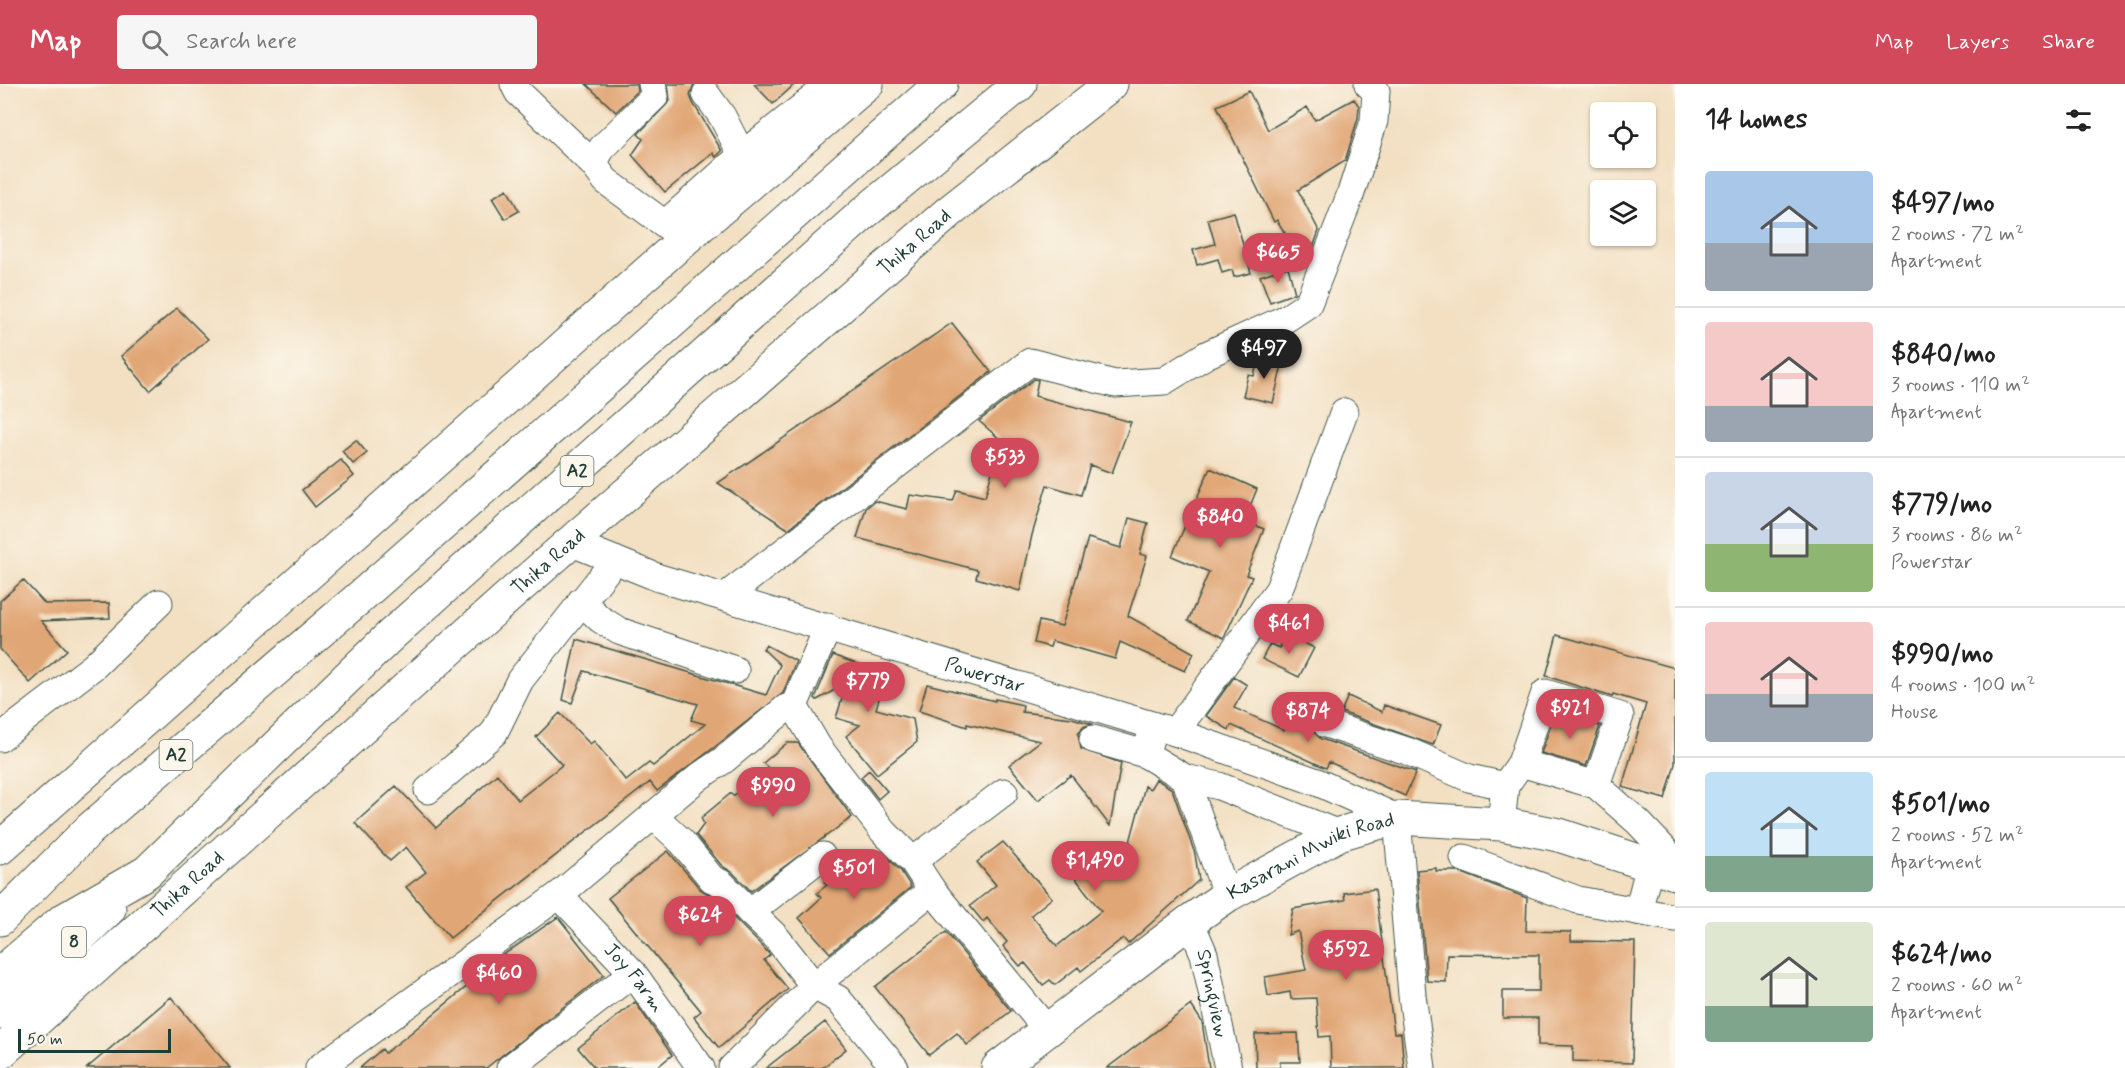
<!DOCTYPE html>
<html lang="en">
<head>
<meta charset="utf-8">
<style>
	body { margin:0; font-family:Mynerve,sans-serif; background:#f6f6f6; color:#222; height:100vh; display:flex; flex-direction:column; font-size:22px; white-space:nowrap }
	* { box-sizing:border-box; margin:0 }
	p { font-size:20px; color:#767676 }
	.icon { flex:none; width:33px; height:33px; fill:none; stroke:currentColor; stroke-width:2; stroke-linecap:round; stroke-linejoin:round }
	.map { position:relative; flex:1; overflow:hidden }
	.drawer { display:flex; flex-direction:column; background:#fff; width:450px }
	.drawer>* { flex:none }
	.buttons { position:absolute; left:1590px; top:18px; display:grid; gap:12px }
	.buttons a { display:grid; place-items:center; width:66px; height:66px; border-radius:6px; background:#fff; box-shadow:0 2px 4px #0004; font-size:30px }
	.scale { position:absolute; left:18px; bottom:15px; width:153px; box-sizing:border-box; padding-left:6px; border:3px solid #1f3d34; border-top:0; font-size:16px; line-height:21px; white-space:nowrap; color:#1f3d34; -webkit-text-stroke:4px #fbf7ec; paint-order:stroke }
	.price { position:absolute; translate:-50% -51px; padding:0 14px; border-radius:21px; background:#d1495b; color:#fff; font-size:20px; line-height:39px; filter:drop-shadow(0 2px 3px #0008) }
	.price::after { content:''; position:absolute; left:50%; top:36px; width:18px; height:14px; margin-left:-9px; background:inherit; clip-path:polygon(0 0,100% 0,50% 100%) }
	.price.on { background:#222; color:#fff }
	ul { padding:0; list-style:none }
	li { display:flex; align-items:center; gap:18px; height:150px; padding:0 30px }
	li+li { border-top:2px solid #e0e0e0 }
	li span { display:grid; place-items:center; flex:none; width:168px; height:120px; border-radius:6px; color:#555 }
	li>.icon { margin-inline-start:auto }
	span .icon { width:72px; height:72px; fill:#fffc; stroke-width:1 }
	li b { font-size:26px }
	h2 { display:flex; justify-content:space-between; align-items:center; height:72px; padding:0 30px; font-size:26px }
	header { display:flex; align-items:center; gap:36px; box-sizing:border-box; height:84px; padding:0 30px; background:#d1495b; color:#fff }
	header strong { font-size:28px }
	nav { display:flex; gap:33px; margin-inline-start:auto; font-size:21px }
	.search { width:420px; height:54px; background:#f6f6f6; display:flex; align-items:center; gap:15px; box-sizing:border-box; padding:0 21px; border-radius:6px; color:#767676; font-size:22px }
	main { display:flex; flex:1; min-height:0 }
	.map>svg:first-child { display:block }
</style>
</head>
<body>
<header>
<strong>Map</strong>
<div class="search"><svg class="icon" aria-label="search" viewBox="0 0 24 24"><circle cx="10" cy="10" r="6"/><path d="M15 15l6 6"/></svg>Search here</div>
<nav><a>Map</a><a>Layers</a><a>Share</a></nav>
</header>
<main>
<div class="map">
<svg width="1675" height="984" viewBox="0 0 1675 984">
	<rect width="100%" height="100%" fill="#fbf7ec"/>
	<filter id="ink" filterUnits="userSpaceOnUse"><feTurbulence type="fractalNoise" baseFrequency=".0167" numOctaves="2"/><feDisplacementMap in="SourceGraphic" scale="12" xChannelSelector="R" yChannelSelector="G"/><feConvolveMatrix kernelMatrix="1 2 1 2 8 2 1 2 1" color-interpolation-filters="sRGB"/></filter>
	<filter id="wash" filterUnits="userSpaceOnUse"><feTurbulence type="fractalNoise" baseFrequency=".008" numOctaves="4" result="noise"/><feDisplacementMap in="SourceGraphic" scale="24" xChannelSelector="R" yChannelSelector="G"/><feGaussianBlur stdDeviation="1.35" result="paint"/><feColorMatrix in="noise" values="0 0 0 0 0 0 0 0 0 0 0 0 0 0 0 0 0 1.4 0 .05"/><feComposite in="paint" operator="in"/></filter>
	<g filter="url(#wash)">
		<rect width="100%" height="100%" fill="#f3e0c3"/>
		<g id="blocks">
			<path fill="#e1a674" d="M586,0H637L638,7L616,28Z
				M668,0H694L690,11L693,19L722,67L716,73L713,69L665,108L632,71L643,55L638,50L670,17Z
				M754,0H795L773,20Z
				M1249,7L1268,46L1307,23L1315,36L1354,15L1359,22L1358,34L1345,77L1298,106L1319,147L1308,177L1292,161L1277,136L1274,138L1217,22Z
				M507,105L519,127L505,135L492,114Z
				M1234,128L1251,189L1234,193L1232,186L1222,189L1218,175L1197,181L1193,166L1215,160L1208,135Z
				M1288,183L1295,209L1270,218L1260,192Z
				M177,224L208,255L150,307L121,272Z
				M952,239L991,288L788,445L718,399Z
				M1284,257L1302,263L1295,280L1278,274Z
				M1259,272L1283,277L1273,319L1243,312L1248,291L1254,292Z
				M1034,295L1038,296L1035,312L1131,338L1112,389L1090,381L1081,411L1047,401L1032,451L1020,507L976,494L978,486L857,454L866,424L875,417L907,425L910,411L953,417L957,406L985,413L1001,356L979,337Z
				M356,356L367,369L353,380L342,367Z
				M341,376L354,392L315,423L302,406Z
				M1210,384L1257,405L1244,437L1264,445L1246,491L1252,493L1224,554L1188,537L1209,488L1172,472Z
				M1129,434L1148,439L1140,470L1147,472L1128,532L1194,569L1185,587L1120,558L1115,575L1052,557L1050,563L1034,559L1039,537L1062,542L1088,454L1121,464Z
				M23,496L45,520L109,519L110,534L41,537L67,566L30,599L0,565V517Z
				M1286,549L1314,564L1299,593L1262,575L1270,560L1279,564Z
				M1557,551L1675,584V680L1665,715L1622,703L1646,620L1613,610L1612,613L1546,592Z
				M576,555L766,611L780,581L763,565L766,561L796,577L783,609L716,662L657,707L650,698L450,854L406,803L426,788L406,763L390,777L355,739L396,702L436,744L497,690L518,716L562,681L536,653L560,629L590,660L594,657L626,697L649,679L653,682L705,640L691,636L698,620L584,587L572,619L563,616Z
				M833,571L886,591L876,625L913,635L917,658L877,690L846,652L860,641L836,634L847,599L817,616L815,614Z
				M1234,593L1247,601L1234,624L1284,646L1289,636L1312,646L1321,655L1416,688L1405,712L1329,678L1326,684L1231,641L1229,646L1206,632Z
				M927,600L995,617V615L1023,621L1022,628L1072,634L1092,640L1083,643L1078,650L1081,665L1121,679L1110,742L1071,691L1038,716L1009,681L1040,657L967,640V643L919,627Z
				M1348,612L1382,628L1384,621L1441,641L1433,661L1341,628Z
				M1555,629L1600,642L1586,682L1541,669Z
				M787,659H798L852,733L751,807L732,788L722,782L696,751L704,740L701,734L731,709L733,712L769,685L763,679Z
				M869,686L887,707L878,715L861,693Z
				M1156,695L1172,705L1195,770L1199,796L1128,860L1123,854L1081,887L1078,883L1055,901L1050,896L1043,901L1025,879L1020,882L1003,862L1007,858L987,834L983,838L970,822L996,801L977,778L1003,758L1052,814L1031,831L1057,862L1101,827L1073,791L1101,768L1126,773L1145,702L1150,705Z
				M668,767L700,805L712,812L764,864L770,871L764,876L788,905L719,964L694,933L701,927L608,814Z
				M882,768L901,787L911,803L830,869L799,834L821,814L817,809L827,801L824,798L845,780L849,785L862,774L868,781Z
				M1436,784V787H1457L1527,814L1526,847L1571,848V857L1635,858L1632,979L1573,977V962L1538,961V934H1503V907H1539V871L1447,870L1446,898L1427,897L1417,786Z
				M1375,805L1394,949H1401L1404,984H1331L1330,952L1319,953L1316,914L1291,915L1290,908L1268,912L1265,893L1306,886L1298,847L1288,851L1293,825L1345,816L1344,809Z
				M558,833L604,891L486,984H360L382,965L385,969L407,952L498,877L496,876Z
				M946,848L1011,927L967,961L957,949L929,971L875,903Z
				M171,913L230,984H87Z
				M635,918L672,971L656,984H595L578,964Z
				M1191,921L1202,938L1209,984H1107Z
				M825,938L846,965L822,984H766Z
				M1298,949L1300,978H1280V984H1256L1255,950Z"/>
		</g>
	</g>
	<g filter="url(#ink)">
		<use href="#blocks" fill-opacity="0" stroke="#3f5549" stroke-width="1.5"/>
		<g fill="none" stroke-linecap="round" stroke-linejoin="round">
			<g stroke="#3f5549" stroke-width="29">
				<g id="minor">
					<path d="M514,0L518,8L593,80"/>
					<path d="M652,0L655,12L602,64L593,80L606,97L685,155"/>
					<path d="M742,71L831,0"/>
					<path d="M666,139L742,71L722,32L706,10"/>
					<path id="s1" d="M570,458L659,494L1175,648L1317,698L1397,734L1412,911L1422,984"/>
					<path d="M726,512L1030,278L1115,300L1164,297L1206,271L1287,234L1308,220L1350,112L1374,37L1376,7L1368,0"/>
					<path d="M581,517L600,535L619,547L735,586"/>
					<path d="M794,622L828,543"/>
					<path d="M1326,640L1407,667L1469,694L1505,702"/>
					<path d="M1175,648L1279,505L1344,328"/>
					<path d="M0,654L94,582L159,519"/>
					<path d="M1093,655L1145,670L1151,652"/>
					<path d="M1145,670L1185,694L1219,702L1339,750"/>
					<path d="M1521,679L1596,701L1639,739L1675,777"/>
					<path d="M1185,694L1227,812"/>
					<path d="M428,706L494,649L520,596L615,476"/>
					<path d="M653,731L682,758L712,795L721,799L750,828"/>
					<path d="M1501,740L1505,702L1521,679L1545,609L1620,632L1596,701"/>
					<path d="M822,772L750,828L776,853L814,902L838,915L895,984"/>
					<path d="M1464,774L1578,816L1675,834"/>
					<path d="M913,777L1004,708"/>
					<path id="s2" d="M559,811L633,889L701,984"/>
					<path d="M1638,827L1650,781"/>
					<path id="s3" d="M1190,837L1204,870L1228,984"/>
					<path d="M319,984L559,811L700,692L725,675L786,624L794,622L818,663L883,747L913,777L932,806L1047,946"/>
					<path d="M510,984L633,889"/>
					<path d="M732,984L814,902L932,806"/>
				</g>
			</g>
			<g stroke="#3f5549" stroke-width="35">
				<g id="major">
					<path d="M0,764L685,155L867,0"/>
					<path id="s4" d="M0,969L507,514L949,128L1111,0"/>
					<path id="s5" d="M998,984L1190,837L1228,811L1339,750L1366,742L1397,734L1501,740L1559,751L1675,789"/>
				</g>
			</g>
			<g stroke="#3f5549" stroke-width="35">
				<path id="highway" d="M0,835L90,745L359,514L941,0
					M0,890L62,837L147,788L390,552L864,129L1020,0
					M0,929L109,825"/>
			</g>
			<use href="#minor" stroke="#fff" stroke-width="27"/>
			<use href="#major" stroke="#fff" stroke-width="33"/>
			<use href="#highway" stroke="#fff" stroke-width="33"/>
		</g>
	</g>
	<g text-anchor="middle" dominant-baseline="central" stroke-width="4.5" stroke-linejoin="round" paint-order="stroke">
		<g fill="#fbf7ec" stroke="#61756b" stroke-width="1.5">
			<rect x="560.5" y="372" width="33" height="30" rx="4.5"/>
			<rect x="159.5" y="656" width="33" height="30" rx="4.5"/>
			<rect x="62" y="843" width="24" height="30" rx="4.5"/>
		</g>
		<g font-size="18" font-weight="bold" fill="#1f3d34">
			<text x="577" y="387">A2</text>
			<text x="176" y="671">A2</text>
			<text x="74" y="858">8</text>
		</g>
		<g font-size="20" fill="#1f3d34" stroke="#fbf7ec">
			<text stroke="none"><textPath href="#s4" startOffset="1222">Thika Road</textPath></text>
			<text stroke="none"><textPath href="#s4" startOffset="736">Thika Road</textPath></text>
			<text stroke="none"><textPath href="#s1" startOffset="436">Powerstar</textPath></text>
			<text stroke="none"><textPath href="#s5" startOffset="380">Kasarani Mwiki Road</textPath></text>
			<text stroke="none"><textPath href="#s4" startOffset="252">Thika Road</textPath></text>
			<text stroke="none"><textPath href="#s2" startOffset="112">Joy Farm</textPath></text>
			<text stroke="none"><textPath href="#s3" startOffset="76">Springview</textPath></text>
		</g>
	</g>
</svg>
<div class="buttons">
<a><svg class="icon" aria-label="locate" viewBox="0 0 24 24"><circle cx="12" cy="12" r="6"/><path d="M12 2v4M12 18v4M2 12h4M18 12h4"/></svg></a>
<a><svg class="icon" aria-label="layers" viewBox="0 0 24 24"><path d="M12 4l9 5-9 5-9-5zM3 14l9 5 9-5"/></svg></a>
</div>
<div class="scale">50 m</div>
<b class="price" style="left:1278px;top:200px">$665</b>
<b class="price on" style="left:1264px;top:296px">$497</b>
<b class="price" style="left:1005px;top:405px">$533</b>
<b class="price" style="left:1220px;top:465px">$840</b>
<b class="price" style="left:1289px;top:571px">$461</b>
<b class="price" style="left:868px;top:629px">$779</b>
<b class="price" style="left:1570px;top:656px">$921</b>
<b class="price" style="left:1308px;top:659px">$874</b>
<b class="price" style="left:773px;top:734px">$990</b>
<b class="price" style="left:1095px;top:808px">$1,490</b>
<b class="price" style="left:854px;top:816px">$501</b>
<b class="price" style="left:700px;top:863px">$624</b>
<b class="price" style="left:1346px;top:897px">$592</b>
<b class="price" style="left:499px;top:921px">$460</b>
</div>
<section class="drawer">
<h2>14 homes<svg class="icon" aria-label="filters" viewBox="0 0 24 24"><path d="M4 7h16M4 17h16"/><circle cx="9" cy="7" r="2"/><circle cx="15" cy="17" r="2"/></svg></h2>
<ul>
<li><span style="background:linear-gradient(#a9c7e8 60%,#9aa5b1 0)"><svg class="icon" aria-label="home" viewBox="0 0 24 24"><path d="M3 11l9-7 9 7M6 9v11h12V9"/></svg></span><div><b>$497/mo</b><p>2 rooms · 72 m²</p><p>Apartment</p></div></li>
<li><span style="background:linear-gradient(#f6c9c9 70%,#9aa5b1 0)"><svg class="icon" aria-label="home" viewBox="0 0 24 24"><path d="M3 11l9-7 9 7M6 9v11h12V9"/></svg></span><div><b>$840/mo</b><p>3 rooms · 110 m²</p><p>Apartment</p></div></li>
<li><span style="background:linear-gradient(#c9d6e8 60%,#8fb573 0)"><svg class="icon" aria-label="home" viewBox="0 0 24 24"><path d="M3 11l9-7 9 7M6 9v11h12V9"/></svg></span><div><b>$779/mo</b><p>3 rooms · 86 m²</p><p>Powerstar</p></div></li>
<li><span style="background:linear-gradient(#f6c9c9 60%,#9aa5b1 0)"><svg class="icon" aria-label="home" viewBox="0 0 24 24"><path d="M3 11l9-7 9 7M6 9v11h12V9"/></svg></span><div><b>$990/mo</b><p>4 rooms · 100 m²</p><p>House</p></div></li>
<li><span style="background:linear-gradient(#bfe0f5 70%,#7fa58c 0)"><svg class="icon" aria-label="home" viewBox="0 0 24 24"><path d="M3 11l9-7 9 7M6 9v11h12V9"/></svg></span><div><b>$501/mo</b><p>2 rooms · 52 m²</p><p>Apartment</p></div></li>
<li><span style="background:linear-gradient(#dfe7d0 70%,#7fa58c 0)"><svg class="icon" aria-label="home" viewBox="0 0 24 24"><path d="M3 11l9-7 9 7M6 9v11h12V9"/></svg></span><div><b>$624/mo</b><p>2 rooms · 60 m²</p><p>Apartment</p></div></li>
</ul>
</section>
</main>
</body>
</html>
